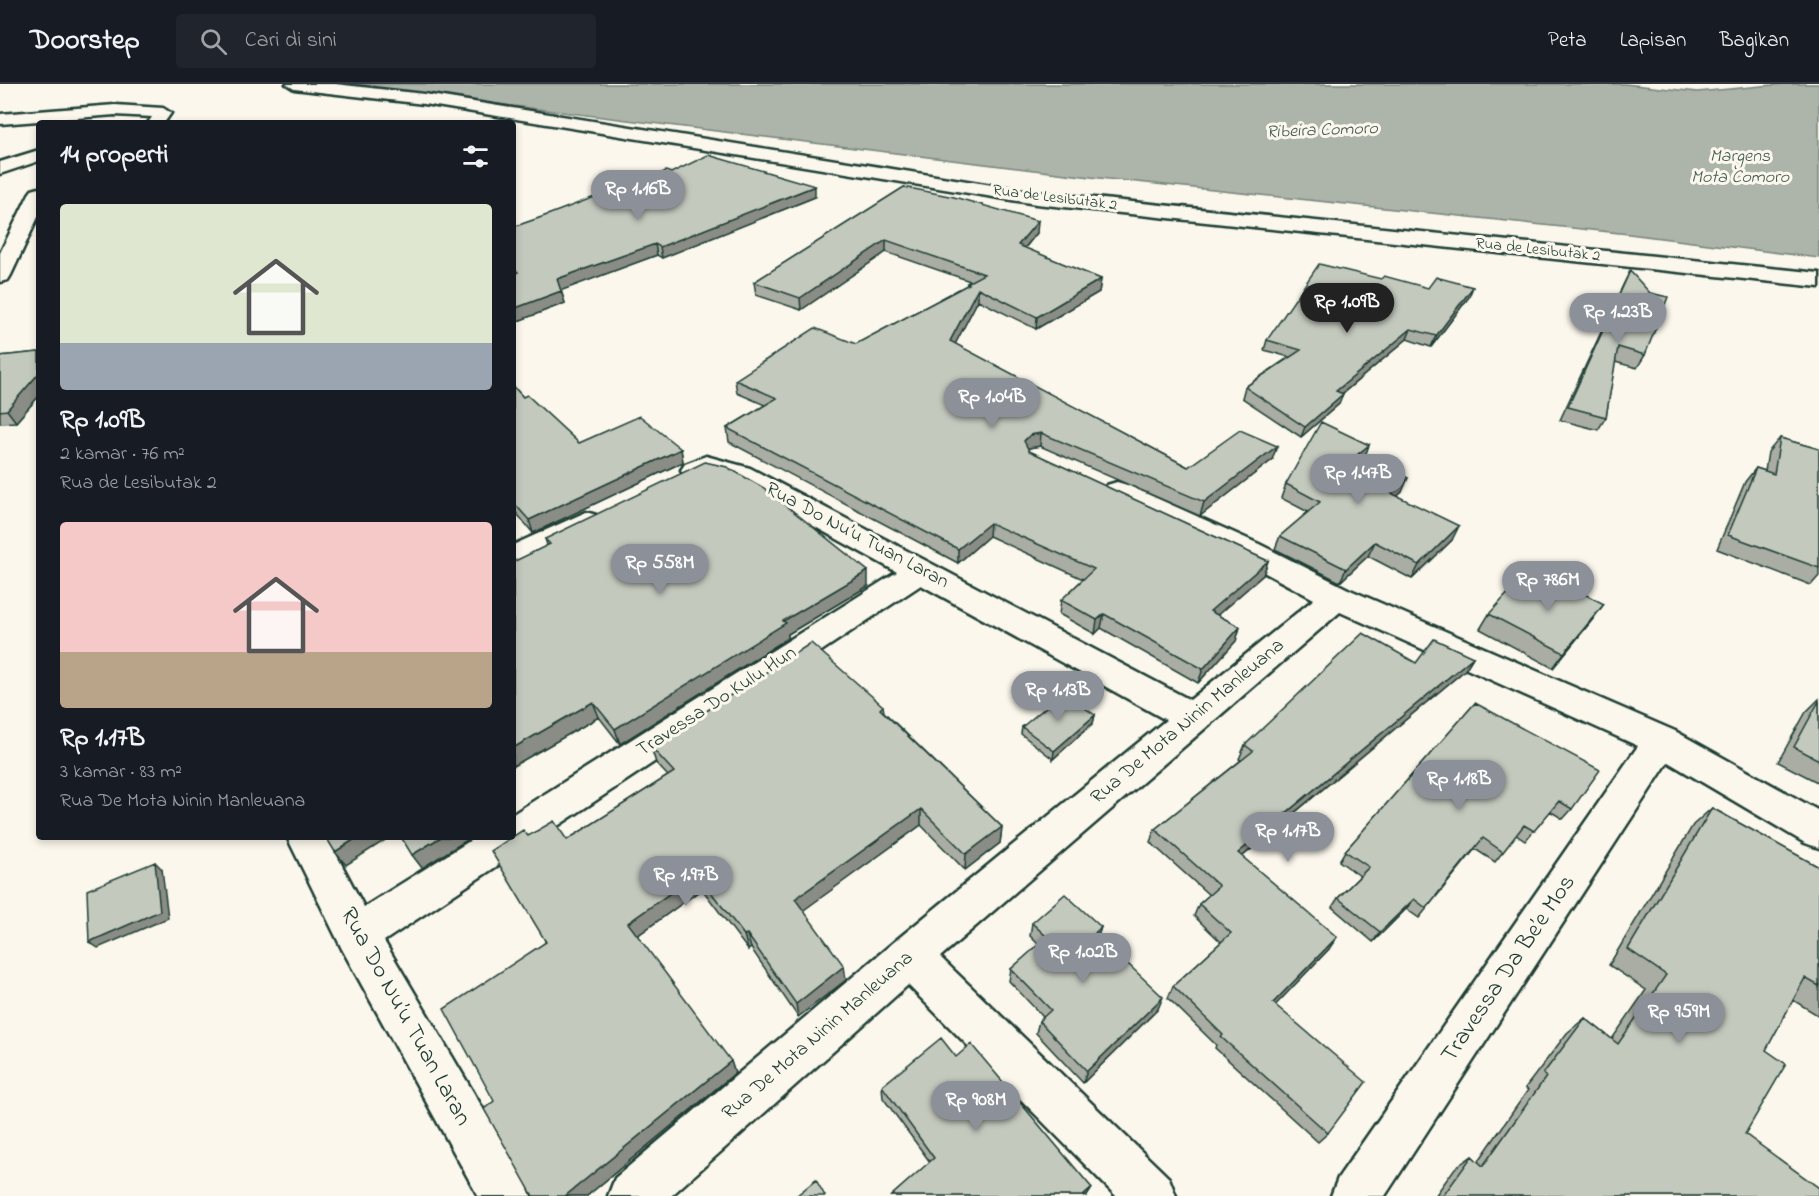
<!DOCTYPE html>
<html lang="id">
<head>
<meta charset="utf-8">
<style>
	body { margin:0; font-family:"Indie Flower",sans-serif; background:#20242c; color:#f1f3f6; height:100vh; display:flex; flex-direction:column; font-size:22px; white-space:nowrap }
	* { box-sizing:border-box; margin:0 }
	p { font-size:20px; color:#9ea1a6 }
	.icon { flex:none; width:33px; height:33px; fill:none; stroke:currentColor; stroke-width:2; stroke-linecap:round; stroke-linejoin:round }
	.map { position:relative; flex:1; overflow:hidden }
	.details { position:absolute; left:36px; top:36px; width:480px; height:720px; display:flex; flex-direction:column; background:#171b24; border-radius:6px; box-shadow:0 3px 9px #0003 }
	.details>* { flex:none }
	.price { position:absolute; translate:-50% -51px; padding:0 14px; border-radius:21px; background:#8c9099; color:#fff; font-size:20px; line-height:39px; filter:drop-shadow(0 2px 3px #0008) }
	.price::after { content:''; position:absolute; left:50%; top:36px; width:18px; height:14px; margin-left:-9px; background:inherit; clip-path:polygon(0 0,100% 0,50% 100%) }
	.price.on { background:#222; color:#fff }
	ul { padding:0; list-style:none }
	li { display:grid; align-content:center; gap:12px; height:318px; padding:0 24px }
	li span { display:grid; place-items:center; height:186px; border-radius:6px; color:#555 }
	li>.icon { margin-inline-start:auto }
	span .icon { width:108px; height:108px; fill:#fffc; stroke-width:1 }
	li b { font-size:26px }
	h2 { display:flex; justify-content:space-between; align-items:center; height:72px; padding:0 24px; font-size:26px }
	header { display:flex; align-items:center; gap:36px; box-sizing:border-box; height:84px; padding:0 30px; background:#171b24; border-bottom:2px solid #363941 }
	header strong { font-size:28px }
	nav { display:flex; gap:33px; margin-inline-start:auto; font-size:21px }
	.search { width:420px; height:54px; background:#20242c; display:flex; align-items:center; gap:15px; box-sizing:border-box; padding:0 21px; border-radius:6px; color:#9ea1a6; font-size:22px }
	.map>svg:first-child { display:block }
</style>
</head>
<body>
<header>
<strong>Doorstep</strong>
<div class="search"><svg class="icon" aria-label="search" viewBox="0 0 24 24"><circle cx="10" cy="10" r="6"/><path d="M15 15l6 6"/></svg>Cari di sini</div>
<nav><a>Peta</a><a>Lapisan</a><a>Bagikan</a></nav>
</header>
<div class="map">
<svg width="1819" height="1112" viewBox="0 0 1819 1112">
	<rect width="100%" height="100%" fill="#fbf7ec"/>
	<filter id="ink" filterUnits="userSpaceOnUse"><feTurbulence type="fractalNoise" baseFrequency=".0167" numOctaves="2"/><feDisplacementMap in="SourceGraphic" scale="12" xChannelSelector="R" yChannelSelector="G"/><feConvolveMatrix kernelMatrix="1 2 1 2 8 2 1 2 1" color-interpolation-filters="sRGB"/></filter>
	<g filter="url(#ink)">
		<path fill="#adb4aa" stroke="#74847b" stroke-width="1.5" d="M335,0H1625L1697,8L1784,0H1819V174L1629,150L1099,94Z"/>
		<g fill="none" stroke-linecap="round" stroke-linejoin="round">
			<g stroke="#1f3d34" stroke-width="5">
				<path id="minor" d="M115,21L163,24L171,29L164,39H148L152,33L115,31L0,40V30Z
					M39,66V77L0,90V78Z
					M39,104V131L11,191L8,196L0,198V169L29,110L32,106Z
					M706,372L750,384L1190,616L1314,515L1237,474L1107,413L1103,407L1107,401L1117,398L1127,401L1259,460L1348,505L1675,647L1819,727V764L1805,759L1668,678L1385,1112H1331L1338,1094L1638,662L1340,528L940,873L1169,1094L1176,1112H1116L908,901L671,1112H608L615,1094L894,858L1166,636L921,501L384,857L524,1094L531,1112H478L342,865L287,753H327L364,823L476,753H513V730L897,488L730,396L709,390L695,395L685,392L681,386L685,380Z
					M586,428L596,431L601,438L596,445L513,483V461Z"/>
			</g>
			<g stroke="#1f3d34" stroke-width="5">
				<path id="primary" d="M286,0H335L424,10L1036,108L1819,189V203L1036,120L424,20L294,5Z"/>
			</g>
			<use href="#minor" fill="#fbf7ec" fill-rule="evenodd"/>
			<use href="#primary" fill="#fbf7ec" fill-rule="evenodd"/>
		</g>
		<path fill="#a9ada3" stroke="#1f3d34" stroke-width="1.5" d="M671,89L815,113L662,174L657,171L561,206L565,219L513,239V143Z
			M904,103L1037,149L1025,164L1101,195L1099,208L1036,245L978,216L955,260L1188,383L1272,376L1200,432L1040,362L1028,364L1029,367L1268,477L1263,491L1217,531L1240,543L1236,557L1198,599L1101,544L1095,550L1059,530L1061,516L1083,495L989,452L958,479L729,358L727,344L765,321L737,309L735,296L856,260L967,201V199L970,197L886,168L801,226L756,211L754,198Z
			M1630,187L1645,271L1637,284L1615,278L1606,333L1598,346L1560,336L1624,199Z
			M1381,195L1469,213L1431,263L1407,255L1342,310H1343L1339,320L1301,353L1242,314L1245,303L1289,273L1264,266L1267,256Z
			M39,268V312L16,338L0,339V272Z
			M513,302L523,313L579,359L681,365L683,378L533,449L513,425Z
			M1780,354L1819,365V492L1811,501L1717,465L1745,398L1756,384L1765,387L1768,368Z
			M1369,361L1364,373L1402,408L1397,412L1452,456L1412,495L1368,472L1340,498L1275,465L1280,452L1308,428L1281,414L1286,400Z
			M545,455L868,502L788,550V554L620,660L599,633L513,682L547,461Z
			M1489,530L1593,535L1553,584L1480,545Z
			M1473,573L1465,586L1242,773L1329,865L1275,921L1328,1049L1318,1058L1215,964L1216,961L1168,914L1173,902L1221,858L1194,832L1199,820L1209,811L1150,758L1155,745L1241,676L1239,675L1245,661L1416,579Z
			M1819,615V699L1778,678L1806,628Z
			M1475,619L1572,725L1563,735L1550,727L1525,757L1516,751L1495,778L1475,765L1419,834L1406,825L1373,858L1332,823L1338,814L1360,792L1339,777L1345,767Z
			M883,622L884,628L1002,743L1000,759L965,786L921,741L803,826L846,896L798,933L751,864L748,866L702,805L637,852L735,989L587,1112H533L494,1017L545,858L528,752L567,756L668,692L656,679L651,663Z
			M1095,631L1093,639L1053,675L1021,650L1022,643Z
			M1712,724L1819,783V932L1793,916L1766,966L1745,1050L1819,1112H1435L1455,1084L1472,1072L1478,1078L1528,1006L1525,1004L1567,949L1585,934L1612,955L1646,906L1609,881L1693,741Z
			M1032,839L1101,843L1098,851L1158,925L1083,999L1036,949L1039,937L1043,933L1009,897L1011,885L1039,861L1030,852Z
			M956,973L1092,1104L1087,1112H891L930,1078L883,1014L882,1002Z"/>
		<path fill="#898d85" stroke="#1f3d34" stroke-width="1.5" d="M815,102V113L662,174L660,163Z
			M1038,137L1037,149L1017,173L1018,161Z
			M886,156V168L801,226L800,214Z
			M655,160L657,171L560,207L557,195Z
			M1101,195L1099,208L1036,245L1037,233Z
			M1473,203L1469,213L1431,263L1436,252Z
			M978,204V216L950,270V257Z
			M561,207L565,219L513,239V225Z
			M1411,245L1407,255L1332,318L1336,307Z
			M39,289V312L16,338L7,326Z
			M1343,310L1339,320L1301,353L1305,343Z
			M1041,349L1040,362L1029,364L1023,371L1024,357L1030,351Z
			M1369,361L1364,375L1358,370Z
			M1277,362L1272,376L1200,432L1204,418Z
			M681,365L683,378L533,449L529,436Z
			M1408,394L1402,408L1385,423L1391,409Z
			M990,439L989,452L958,479V465Z
			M1459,442L1452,456L1412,495L1419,481Z
			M1375,458L1368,472L1340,498L1346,485Z
			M1268,477L1263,491L1206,541L1210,527Z
			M868,487V502L788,550V554L620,660L615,645L783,537Z
			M1604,520L1593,535L1553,584L1564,569Z
			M1104,530L1101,544L1095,550L1097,536Z
			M1240,543L1236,557L1198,599L1203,585Z
			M1473,573L1465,586L1232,781L1238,769Z
			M593,618L599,633L513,682V664Z
			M1095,631L1093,639L1053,675L1054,667Z
			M921,725V741L797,831L795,815Z
			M1002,743L1000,759L965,786L966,770Z
			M358,753H390L346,781L335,768Z
			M441,753H472L422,784L412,771Z
			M155,778L162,785L168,834L98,864L89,858Z
			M697,790L702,805L634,854L628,839Z
			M1414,815L1406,825L1373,858L1380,848Z
			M1101,843L1097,856L1095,849Z
			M747,850L751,864L748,866L744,851Z
			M1337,853L1329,865L1266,931L1273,919Z
			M844,882L846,896L798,933L796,920Z
			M1163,913L1158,925L1083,999L1087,987Z
			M731,977L735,989L587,1112H565Z
			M1092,1104L1087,1112H1083Z"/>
		<path fill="#c4c9be" stroke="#1f3d34" stroke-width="1.5" d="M708,71L815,102L660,163L655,160L557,195L561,207L513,225V190L518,188L513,184V143L542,133L626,101L630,103L666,87L671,89Z
			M904,103L954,113L1038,137L1018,161L1101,195L1037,233L978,204L950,257L1188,383L1240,346L1277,362L1204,418L1041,349L1030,351L1024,357L1029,367L1268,477L1210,527L1240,543L1203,585L1104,530L1097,536L1061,516L1094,485L990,439L958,465L727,344L777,314L735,296L815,244L856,260L969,200L967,199L984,190L886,156L800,214L754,198Z
			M1319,180L1381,195L1384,192L1428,204L1436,193L1473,203L1436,252L1411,245L1336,307L1343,310L1305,343L1245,303L1301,266L1267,256Z
			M1630,187L1650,209L1668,213L1645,271L1618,263L1606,333L1568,323Z
			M39,268V289L7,326L0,327V272Z
			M513,302L523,313L527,311L579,359L640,332L681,365L529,436L513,418Z
			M1321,338L1369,361L1358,370L1408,394L1391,409L1459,442L1419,481L1375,458L1346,485L1280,452L1320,418L1286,400Z
			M1780,354L1819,365V484L1728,451L1756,384L1774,390Z
			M705,378L727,383L764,404L868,487L783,537L786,539L615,645L593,618L513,664V478L550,460L545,455Z
			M1523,493L1545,504L1553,494L1604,520L1564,569L1489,530Z
			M1363,549L1416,579L1434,555L1473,573L1238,769L1337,853L1273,919L1366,998L1328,1049L1221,953L1223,951L1173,902L1231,849L1199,820L1219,802L1155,745L1253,667L1245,661Z
			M811,559L883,622L880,625L1002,743L966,770L921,725L795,815L844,882L796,920L747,850L744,851L697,790L628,839L731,977L565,1112H533L484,1025L494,1017L444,925L546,858L491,767L523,746L528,752L554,737L567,756L674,688L651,663Z
			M1063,609L1095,631L1054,667L1022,643Z
			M1819,617V676L1794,663Z
			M1475,619L1600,686L1572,725L1559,717L1534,747L1524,741L1503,768L1483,754L1426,824L1414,815L1380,848L1338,814L1369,783L1345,767Z
			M1712,724L1819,783V902L1805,894L1766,966L1786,980L1745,1050L1819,1104V1112H1443L1472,1072L1483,1082L1546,993L1543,990L1585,934L1618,960L1666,891L1628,865Z
			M326,753H358L335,768Z
			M401,753H441L412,771Z
			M155,778L160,827L89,858L87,806Z
			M1065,810L1101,843L1095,849L1163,913L1087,987L1039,937L1051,926L1011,885L1047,853L1032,839Z
			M941,954L956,973L971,960L1092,1104L1083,1112H891L934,1074L882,1002Z
			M816,1096L825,1112H796Z"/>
	</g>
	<g text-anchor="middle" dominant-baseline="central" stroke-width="6" stroke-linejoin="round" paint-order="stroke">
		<g font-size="16" fill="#1f3d34" stroke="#fbf7ec">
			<text transform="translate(1055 114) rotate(7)">Rua de Lesibutak 2</text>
			<text transform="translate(1538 166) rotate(6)">Rua de Lesibutak 2</text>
		</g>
		<g font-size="18" font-style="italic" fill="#425b52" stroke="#fbf7ec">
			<text transform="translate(1322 47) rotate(-2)">Ribeira Comoro</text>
			<text x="1740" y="73">Margens<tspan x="1740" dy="21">Mota Comoro</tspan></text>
		</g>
		<g font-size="20" fill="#1f3d34" stroke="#fbf7ec">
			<text transform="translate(857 452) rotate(28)">Rua Do Nu’u Tuan Laran</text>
			<text transform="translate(717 618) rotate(-33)">Travessa Do Kulu Hun</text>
			<text transform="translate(1188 638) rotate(-40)">Rua De Mota Ninin Manleuana</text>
			<text transform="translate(818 952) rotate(-41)">Rua De Mota Ninin Manleuana</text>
		</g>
		<g font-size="24" fill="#1f3d34" stroke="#fbf7ec">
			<text transform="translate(1509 885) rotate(-56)">Travessa Da Be’e Mos</text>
			<text transform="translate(405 933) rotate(61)">Rua Do Nu’u Tuan Laran</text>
		</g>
	</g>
</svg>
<b class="price" style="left:638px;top:137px">Rp 1.16B</b>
<b class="price on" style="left:1347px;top:250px">Rp 1.09B</b>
<b class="price" style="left:1618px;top:260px">Rp 1.23B</b>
<b class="price" style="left:992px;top:345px">Rp 1.04B</b>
<b class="price" style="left:1358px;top:421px">Rp 1.47B</b>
<b class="price" style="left:660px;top:511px">Rp 558M</b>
<b class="price" style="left:1548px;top:528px">Rp 786M</b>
<b class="price" style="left:1058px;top:638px">Rp 1.13B</b>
<b class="price" style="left:1459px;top:727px">Rp 1.18B</b>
<b class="price" style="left:1288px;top:779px">Rp 1.17B</b>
<b class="price" style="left:686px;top:823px">Rp 1.97B</b>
<b class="price" style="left:1083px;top:900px">Rp 1.02B</b>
<b class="price" style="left:1679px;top:960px">Rp 959M</b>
<b class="price" style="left:976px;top:1048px">Rp 908M</b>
<section class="details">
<h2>14 properti<svg class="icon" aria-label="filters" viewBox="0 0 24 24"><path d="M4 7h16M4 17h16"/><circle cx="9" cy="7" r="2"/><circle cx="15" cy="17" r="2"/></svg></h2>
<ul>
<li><span style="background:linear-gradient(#dfe7d0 75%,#9aa5b1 0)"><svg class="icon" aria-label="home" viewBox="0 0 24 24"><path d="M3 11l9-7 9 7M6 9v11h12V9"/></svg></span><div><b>Rp 1.09B</b><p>2 kamar · 76 m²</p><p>Rua de Lesibutak 2</p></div></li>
<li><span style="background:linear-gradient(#f6c9c9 70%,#b9a48a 0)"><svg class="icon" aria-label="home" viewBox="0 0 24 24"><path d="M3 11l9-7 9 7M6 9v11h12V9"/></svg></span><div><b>Rp 1.17B</b><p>3 kamar · 83 m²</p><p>Rua De Mota Ninin Manleuana</p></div></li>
</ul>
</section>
</div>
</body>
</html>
